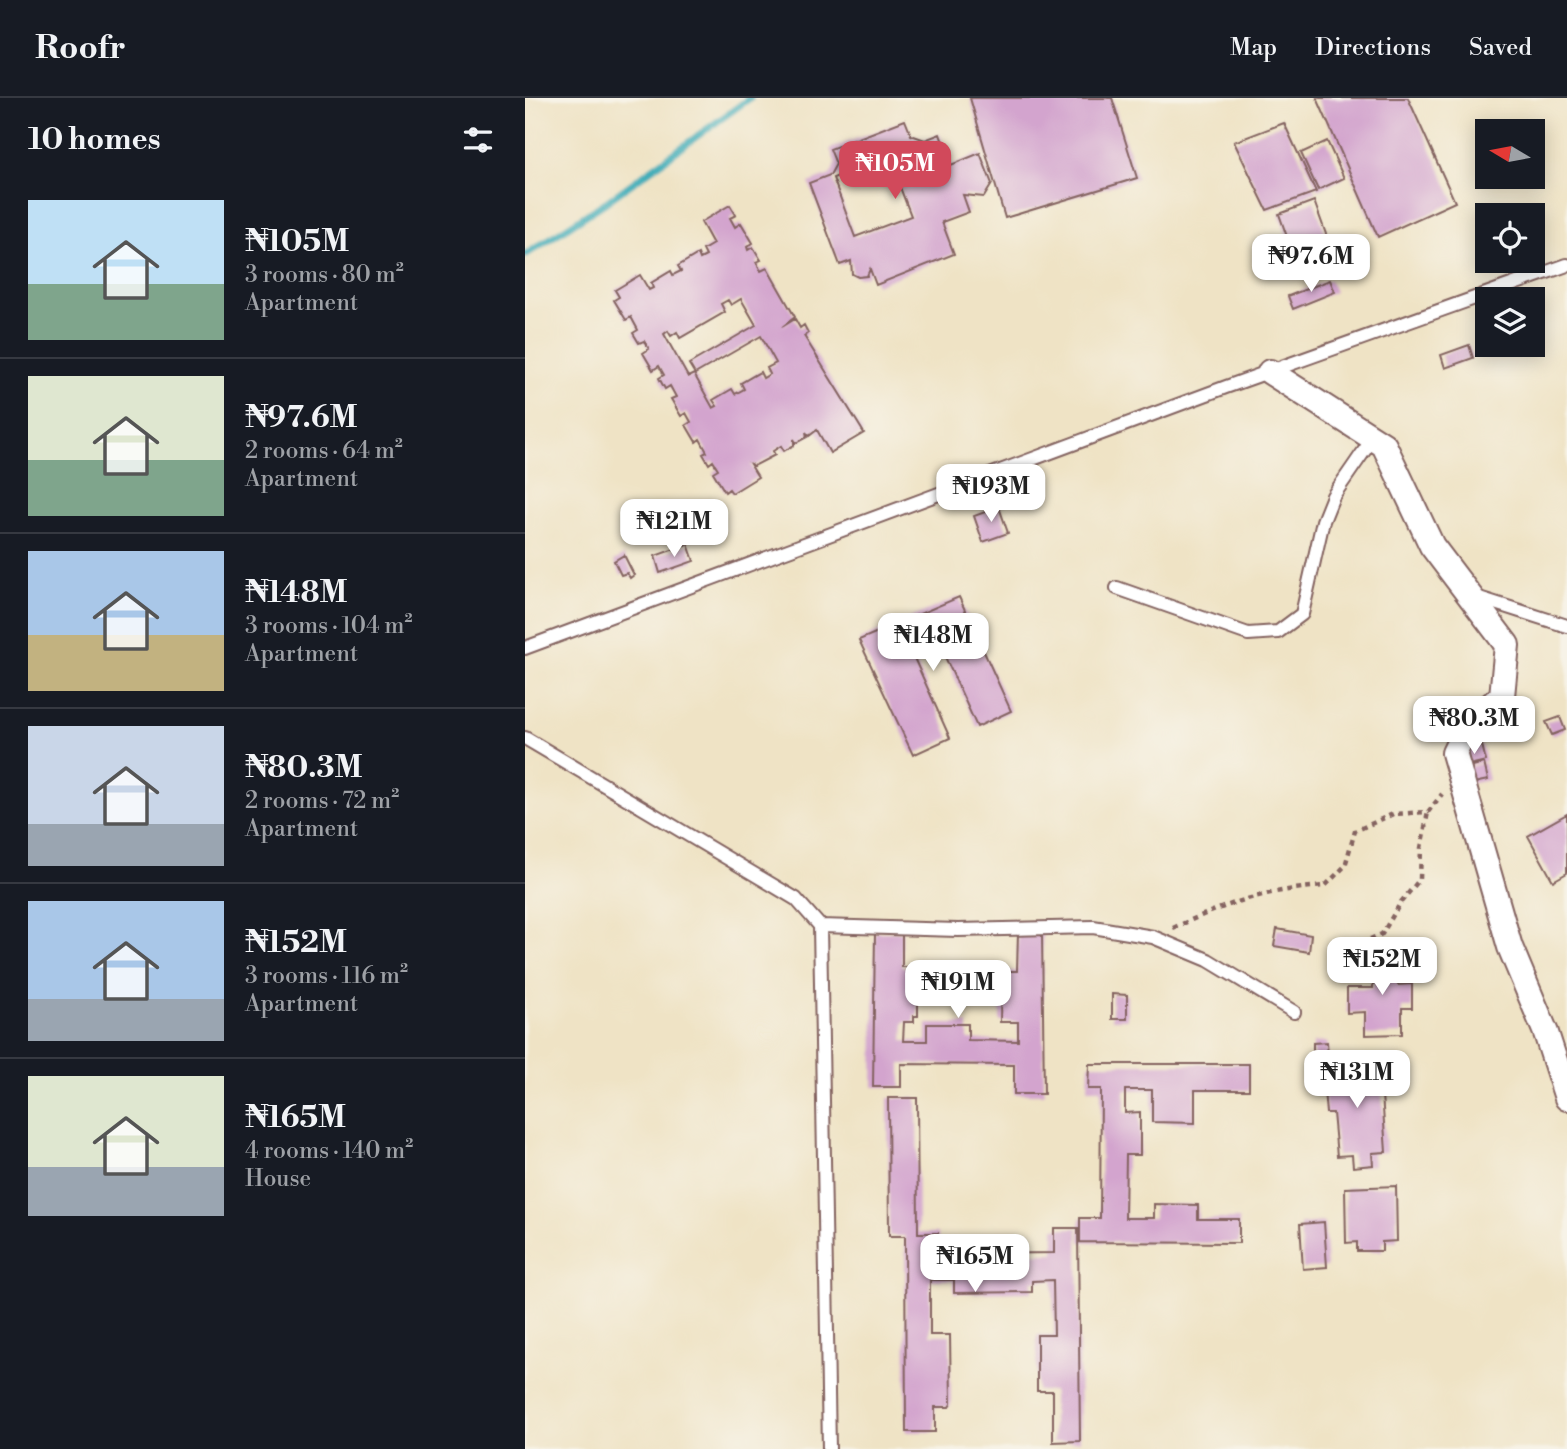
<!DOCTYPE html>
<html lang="en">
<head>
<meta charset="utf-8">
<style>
	body { margin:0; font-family:"Libre Bodoni",serif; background:#242831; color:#f1f3f6; height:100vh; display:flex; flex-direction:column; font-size:26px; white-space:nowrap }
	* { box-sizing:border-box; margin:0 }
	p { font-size:23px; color:#9ea1a6 }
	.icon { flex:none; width:38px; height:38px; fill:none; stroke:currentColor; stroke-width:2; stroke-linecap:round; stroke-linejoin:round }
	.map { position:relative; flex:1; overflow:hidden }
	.side { display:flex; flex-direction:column; background:#171b24; width:525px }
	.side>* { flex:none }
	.needle { width:46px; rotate:280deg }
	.fabs { position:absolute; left:950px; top:21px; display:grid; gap:14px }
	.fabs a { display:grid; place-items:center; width:70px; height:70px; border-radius:0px; background:#171b24; box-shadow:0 4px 18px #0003; font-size:35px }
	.price { position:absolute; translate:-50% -60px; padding:0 16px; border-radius:14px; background:#fff; color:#222; font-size:23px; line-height:46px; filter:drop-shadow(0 2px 4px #0008) }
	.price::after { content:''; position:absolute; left:50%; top:42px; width:21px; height:16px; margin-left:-10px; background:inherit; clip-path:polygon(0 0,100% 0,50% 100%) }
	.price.on { background:#d1495b; color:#fff }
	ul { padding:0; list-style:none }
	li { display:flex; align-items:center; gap:21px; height:175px; padding:0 28px }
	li+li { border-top:2px solid #363941 }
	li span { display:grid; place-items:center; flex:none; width:196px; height:140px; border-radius:0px; color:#555 }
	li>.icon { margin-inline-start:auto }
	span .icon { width:84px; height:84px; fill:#fffc; stroke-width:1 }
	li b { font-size:30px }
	h2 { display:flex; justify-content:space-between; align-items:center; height:84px; padding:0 28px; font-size:30px }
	header { display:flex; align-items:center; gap:42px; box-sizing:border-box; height:98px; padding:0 35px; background:#171b24; border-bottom:2px solid #363941 }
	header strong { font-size:33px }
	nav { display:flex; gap:38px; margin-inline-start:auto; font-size:24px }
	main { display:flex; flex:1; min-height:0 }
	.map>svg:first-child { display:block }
</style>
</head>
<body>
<header>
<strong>Roofr</strong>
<nav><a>Map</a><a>Directions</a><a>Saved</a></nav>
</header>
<main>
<section class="side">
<h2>10 homes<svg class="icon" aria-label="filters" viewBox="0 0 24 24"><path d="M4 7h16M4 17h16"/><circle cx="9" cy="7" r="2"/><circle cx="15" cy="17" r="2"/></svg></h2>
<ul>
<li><span style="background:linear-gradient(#bfe0f5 60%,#7fa58c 0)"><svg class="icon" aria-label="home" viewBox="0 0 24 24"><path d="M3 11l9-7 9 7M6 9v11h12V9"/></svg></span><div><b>₦105M</b><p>3 rooms · 80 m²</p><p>Apartment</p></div></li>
<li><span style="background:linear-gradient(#dfe7d0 60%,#7fa58c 0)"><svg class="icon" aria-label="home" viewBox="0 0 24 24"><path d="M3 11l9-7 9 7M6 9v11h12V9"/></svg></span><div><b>₦97.6M</b><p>2 rooms · 64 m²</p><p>Apartment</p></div></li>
<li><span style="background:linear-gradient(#a9c7e8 60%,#c2b280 0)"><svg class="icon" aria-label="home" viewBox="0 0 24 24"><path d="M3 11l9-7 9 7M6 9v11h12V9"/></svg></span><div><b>₦148M</b><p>3 rooms · 104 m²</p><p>Apartment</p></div></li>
<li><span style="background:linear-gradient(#c9d6e8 70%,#9aa5b1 0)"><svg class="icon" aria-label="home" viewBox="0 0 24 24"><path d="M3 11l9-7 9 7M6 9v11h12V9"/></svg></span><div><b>₦80.3M</b><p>2 rooms · 72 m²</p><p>Apartment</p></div></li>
<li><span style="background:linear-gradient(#a9c7e8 70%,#9aa5b1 0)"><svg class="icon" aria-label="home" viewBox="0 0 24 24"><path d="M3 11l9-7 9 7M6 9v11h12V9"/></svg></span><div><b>₦152M</b><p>3 rooms · 116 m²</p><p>Apartment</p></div></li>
<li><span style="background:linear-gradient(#dfe7d0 65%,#9aa5b1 0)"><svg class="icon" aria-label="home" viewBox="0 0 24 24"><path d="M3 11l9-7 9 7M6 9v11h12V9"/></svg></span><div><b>₦165M</b><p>4 rooms · 140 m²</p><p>House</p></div></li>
</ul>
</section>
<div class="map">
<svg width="1042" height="1351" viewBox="0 0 1042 1351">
	<rect width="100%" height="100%" fill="#f7f3e8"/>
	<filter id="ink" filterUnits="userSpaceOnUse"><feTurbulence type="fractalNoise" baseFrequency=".0143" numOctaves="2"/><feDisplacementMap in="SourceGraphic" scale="14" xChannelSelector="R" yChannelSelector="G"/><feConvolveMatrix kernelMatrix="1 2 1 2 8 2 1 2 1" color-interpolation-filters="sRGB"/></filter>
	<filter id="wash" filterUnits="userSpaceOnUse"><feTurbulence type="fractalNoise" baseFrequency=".00686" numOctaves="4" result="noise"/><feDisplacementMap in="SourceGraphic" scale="28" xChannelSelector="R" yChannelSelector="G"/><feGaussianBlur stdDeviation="1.57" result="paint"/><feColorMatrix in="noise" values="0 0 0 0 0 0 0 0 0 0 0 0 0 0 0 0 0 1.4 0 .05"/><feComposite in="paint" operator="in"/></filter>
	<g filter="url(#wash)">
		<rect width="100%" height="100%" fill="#efe3c5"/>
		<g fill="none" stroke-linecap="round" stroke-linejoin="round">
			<path stroke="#3babb7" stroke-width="7" d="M0,157L81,104L225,0"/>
		</g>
		<g id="blocks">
			<path fill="#d3a4ce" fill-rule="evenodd" d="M445,0H587L612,80L480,120Z
				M792,0H883L930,104L853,139Z
				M380,22L386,37L400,42L415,36L426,67L455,55L467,86L459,99L438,97L444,114L417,124L429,156L351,187L345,171L342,178L333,179L327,176L326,163L315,167L284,85L305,77L311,66L305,51ZM363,58L386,118L330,139L308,80Z
				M759,25L791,94L742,112L709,44Z
				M802,43L819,80L793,92L776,55Z
				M789,103L802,139L767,153L754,116Z
				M205,107L211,117L205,120L210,129L216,125L228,145L222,149L223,152L228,149L236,162L231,164L236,173L242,170L270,219L257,229L270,221L275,230L279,227L283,235L279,238L339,335L305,355L292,332L284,338L281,334L282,339L271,345L269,341V347L259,353L256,348L248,353L250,357L229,368L225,366L233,379L207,395L204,391L200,394L188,374L193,371L188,363L184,366L178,356L182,354L175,341L171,344L161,327L166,324L161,315L156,318L146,301L151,299L145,288L140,291L134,280L139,277L134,268L128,272L118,255L124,251L119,243L114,245L108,235L113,232L106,219L101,222L89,202L94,199L90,192L115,177L124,192L128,190L126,185L146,173L148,177L156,173L153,168L173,156L175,161L181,158L178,152L188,146L176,124ZM216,201L231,227L164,266L170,276L236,238L251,265L242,270L245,276L238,280L235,274L216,285L219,291L210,296L207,291L188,302L192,308L188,310L169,276L163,279L139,236L143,233L146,238L152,234L155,240L200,214L196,206L203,202L206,207Z
				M805,182L810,194L768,211L763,198Z
				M944,247L948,260L920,270L916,257Z
				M474,409L483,435L458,444L449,418Z
				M163,446L169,463L135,475L130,458Z
				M99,457L109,477L105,480L102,475L96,477L89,463Z
				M434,499L486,613L452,629L411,539L385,551L425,640L388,657L334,542Z
				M1035,619L1040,632L1027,637L1021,624Z
				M957,647L961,663L940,668L937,653Z
				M959,665L963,682L944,686L940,670Z
				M1042,716V775L1028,783L1003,738Z
				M752,831L786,837L784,854L749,848Z
				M350,834H377V869H393V918H389V924H379L378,943H402V926H443V942L493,943V924H475L476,873H492L493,834H517L519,996H489V967L376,966V989H348Z
				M872,851L873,887L887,886V910H877V936L840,937V914L822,915V890H848V852Z
				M587,896L602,897V921H587Z
				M802,944L803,958L788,959V945Z
				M860,965L862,995L857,996L861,1054L847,1055L848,1067L828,1069L827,1057L812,1058L808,1015H801L797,970Z
				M564,966H724V992H670V1025L627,1024V992H600V1015L615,1014V1057H601L600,1120H629V1106L673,1107V1121H714V1145L555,1144V1120H575L576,991H563Z
				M363,1000H392L393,1135H413L414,1149H433V1156L529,1155V1130H553L555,1343L528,1344V1293H512V1237H529L528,1182L507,1183V1194L429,1195V1182H405V1237H425L426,1306L424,1309H410V1334H381L380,1138H364Z
				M871,1088L872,1143L857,1144V1153H832V1144L821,1145L820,1090Z
				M799,1124L802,1169L778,1171L775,1126Z"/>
		</g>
	</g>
	<g filter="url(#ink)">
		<use href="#blocks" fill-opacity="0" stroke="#846461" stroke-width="2"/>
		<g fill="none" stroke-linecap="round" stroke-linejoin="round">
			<g stroke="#846461" stroke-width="16">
				<path id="service" d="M592,490L723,536L753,534L777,516L798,423L808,398L848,340
					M951,499L1042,528
					M0,550L701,289L1042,167
					M0,640L271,801L295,828L304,1351
					M295,828L433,832L568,829L628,839L683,862L769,914"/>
			</g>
			<g stroke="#846461" stroke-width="28">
				<path id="minor" d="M745,274L859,347L907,448L982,547L977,598L943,626L929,655L985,849L1021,935L1042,1000"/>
			</g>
			<path stroke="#846461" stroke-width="4.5" stroke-dasharray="5 5" stroke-linecap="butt" d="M648,830C704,805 738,792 800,788L820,768L830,733L868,716L903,714L917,696
				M836,845L857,836L876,804L895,781L896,750L903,714"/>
			<use href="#service" stroke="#fff" stroke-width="12"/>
			<use href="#minor" stroke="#fff" stroke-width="24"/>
		</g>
	</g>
</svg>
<div class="fabs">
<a><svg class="needle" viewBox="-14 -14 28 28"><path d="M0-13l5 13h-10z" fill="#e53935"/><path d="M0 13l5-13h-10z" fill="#9ea1a6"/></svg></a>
<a><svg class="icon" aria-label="locate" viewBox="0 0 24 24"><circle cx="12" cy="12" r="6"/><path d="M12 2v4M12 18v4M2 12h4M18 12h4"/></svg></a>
<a><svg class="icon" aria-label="layers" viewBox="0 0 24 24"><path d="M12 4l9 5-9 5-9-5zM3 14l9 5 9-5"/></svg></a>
</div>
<b class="price on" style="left:370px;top:103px">₦105M</b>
<b class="price" style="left:786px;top:196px">₦97.6M</b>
<b class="price" style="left:466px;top:426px">₦193M</b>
<b class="price" style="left:149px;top:461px">₦121M</b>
<b class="price" style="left:408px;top:575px">₦148M</b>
<b class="price" style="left:949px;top:658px">₦80.3M</b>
<b class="price" style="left:857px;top:899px">₦152M</b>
<b class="price" style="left:433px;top:922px">₦191M</b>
<b class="price" style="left:832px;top:1012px">₦131M</b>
<b class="price" style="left:450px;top:1196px">₦165M</b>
</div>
</main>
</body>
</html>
